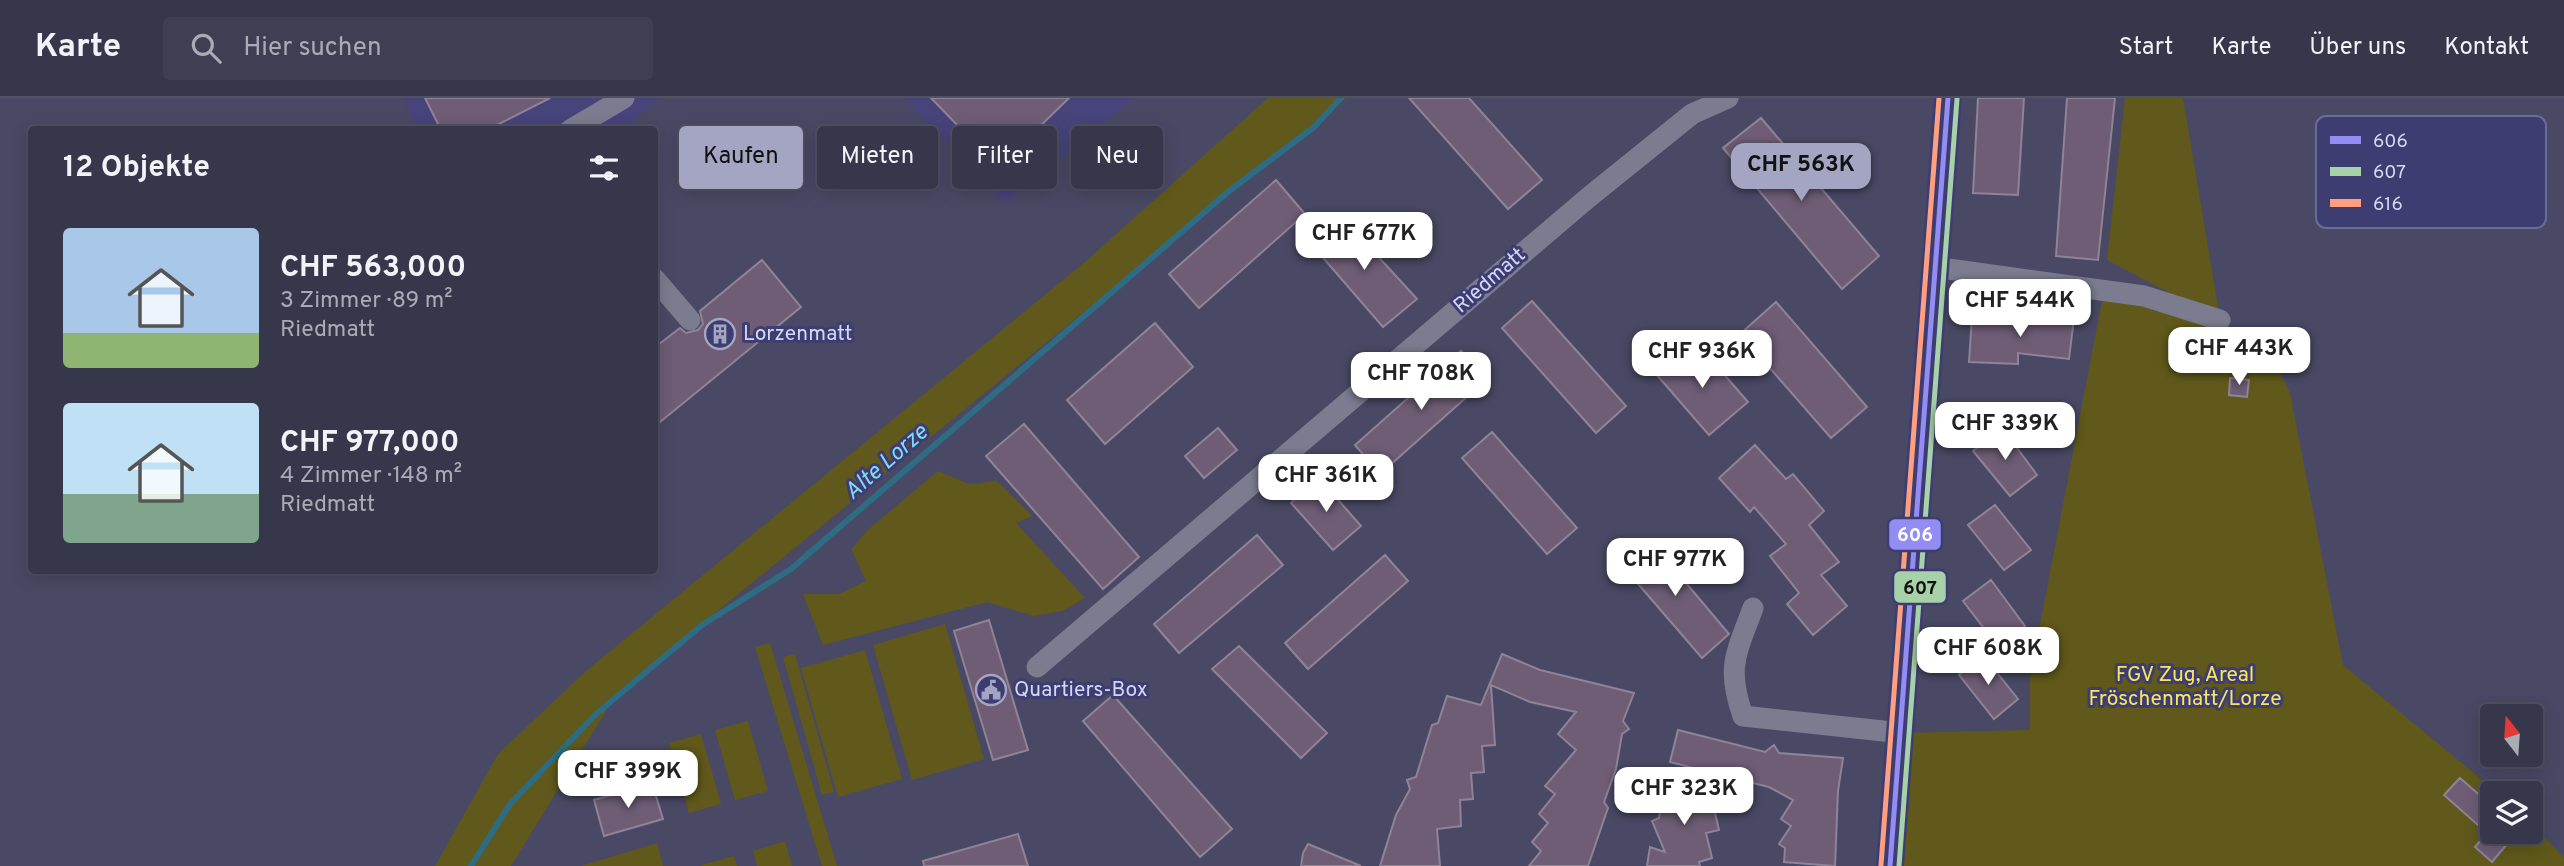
<!DOCTYPE html>
<html lang="de">
<head>
<meta charset="utf-8">
<style>
	body { margin:0; font-family:Overpass,sans-serif; background:#3e3f53; color:#f1f3f6; height:100vh; display:flex; flex-direction:column; font-size:26px; white-space:nowrap }
	* { box-sizing:border-box; margin:0 }
	p { font-size:23px; color:#aaacb5 }
	.icon { flex:none; width:38px; height:38px; fill:none; stroke:currentColor; stroke-width:2; stroke-linecap:round; stroke-linejoin:round }
	.map { position:relative; flex:1; overflow:hidden }
	.drawer { position:absolute; left:28px; top:28px; width:630px; height:448px; display:flex; flex-direction:column; background:#37374c; border-radius:7px; box-shadow:0 4px 18px #0003,0 0 0 2px #515164 }
	.drawer>* { flex:none }
	.top-card { position:absolute; left:679px; top:28px; width:665px; height:63px; display:flex; gap:14px }
	.needle { width:46px; rotate:343deg }
	.controls { position:absolute; left:2480px; top:606px; display:grid; gap:14px }
	.controls a { display:grid; place-items:center; width:63px; height:63px; border-radius:7px; background:#37374c; box-shadow:0 4px 18px #0003,0 0 0 2px #515164; font-size:35px }
	.price { position:absolute; translate:-50% -60px; padding:0 16px; border-radius:14px; background:#fff; color:#222; font-size:23px; line-height:46px; filter:drop-shadow(0 2px 4px #0008) }
	.price::after { content:''; position:absolute; left:50%; top:42px; width:21px; height:16px; margin-left:-10px; background:inherit; clip-path:polygon(0 0,100% 0,50% 100%) }
	.price.current { background:#a3a5c3; color:#111 }
	ul { padding:0; list-style:none }
	li { display:flex; align-items:center; gap:21px; height:175px; padding:0 35px }
	li span { display:grid; place-items:center; flex:none; width:196px; height:140px; border-radius:7px; color:#555 }
	li>.icon { margin-inline-start:auto }
	span .icon { width:84px; height:84px; fill:#fffc; stroke-width:1 }
	li b { font-size:30px }
	h2 { display:flex; justify-content:space-between; align-items:center; height:84px; padding:0 35px; font-size:30px }
	.tag { padding:0 24px; border-radius:7px; background:#37374c; box-shadow:0 4px 18px #0003,0 0 0 2px #515164; font-size:24px; line-height:63px }
	.tag.current { background:#a3a5c3; color:#111 }
	header { display:flex; align-items:center; gap:42px; box-sizing:border-box; height:98px; padding:0 35px; background:#37374c; border-bottom:2px solid #515164 }
	header strong { font-size:33px }
	nav { display:flex; gap:38px; margin-inline-start:auto; font-size:24px }
	.search { width:490px; height:63px; background:#3e3f53; display:flex; align-items:center; gap:18px; box-sizing:border-box; padding:0 24px; border-radius:7px; color:#aaacb5; font-size:26px }
	.map>svg:first-child { display:block }
</style>
</head>
<body>
<header>
<strong>Karte</strong>
<div class="search"><svg class="icon" aria-label="search" viewBox="0 0 24 24"><circle cx="10" cy="10" r="6"/><path d="M15 15l6 6"/></svg>Hier suchen</div>
<nav><a>Start</a><a>Karte</a><a>Über uns</a><a>Kontakt</a></nav>
</header>
<div class="map">
<svg width="2564" height="768" viewBox="0 0 2564 768">
	<rect width="100%" height="100%" fill="#494965"/>
	<path fill="#46447b" d="M402,0H659L622,32L418,31Z
		M904,0H1134L1005,105Z"/>
	<path fill="#60591b" d="M1268,0H1346L617,595L511,768H435L498,656L586,573L1085,164Z
		M2125,0H2183L2220,221L2278,270L2290,295L2343,567L2498,695H2492V733H2530L2531,724L2564,760V768H1890L1902,635L2030,632V579L2104,192L2215,219L2107,162Z
		M938,373L969,386L997,383L1032,418L1016,425L1085,500L1062,513L1034,518L987,504L823,547L803,496H839L866,483L851,451L870,430Z
		M945,526L984,661L912,682L873,547Z
		M770,545L837,768H822L755,549Z
		M865,552L902,681L838,699L801,570Z
		M795,556L834,694L822,697L783,559Z
		M748,623L768,693L735,702L715,632Z
		M701,636L721,706L689,715L669,645Z
		M785,743L792,768H757L753,753Z
		M657,745L663,768H581Z
		M734,758L737,768H702V767Z"/>
	<g fill="none" stroke-linecap="round" stroke-linejoin="round">
		<path stroke="#2d6c83" stroke-width="6" d="M471,768L510,706L596,616L702,527L791,471L1229,93L1314,29L1341,0"/>
	</g>
	<path fill="#6e5d75" stroke="#8f8397" stroke-width="2" d="M425,0H550L487,32H441Z
		M931,0H1069L998,69Z
		M1409,0H1469L1542,82L1508,111Z
		M1978,0H2024L2018,97L1973,95Z
		M2067,0H2115L2098,162L2056,158Z
		M1761,20L1879,158L1842,191L1723,50Z
		M1276,82L1305,116L1199,210L1169,176Z
		M1342,119L1417,201L1383,229L1312,147Z
		M762,162L801,209L654,329V250L680,230L686,235L698,232L703,226L700,213Z
		M1532,203L1626,308L1596,335L1502,230Z
		M1776,204L1867,309L1831,340L1740,236Z
		M2015,217L2074,220L2069,261L2018,255V266L1969,264L1972,219L2014,223Z
		M1155,225L1193,269L1105,346L1067,302Z
		M1702,251L1748,304L1709,337L1656,276L1681,254L1688,262Z
		M1461,253L1487,281L1380,376L1355,347Z
		M2230,280L2249,282L2247,299L2229,297Z
		M1024,326L1139,459L1103,491L986,358Z
		M1218,330L1237,352L1204,380L1185,358Z
		M2003,331L2037,377L2010,398L1973,353Z
		M1492,334L1577,430L1547,456L1462,360Z
		M1755,347L1786,381L1793,376L1824,413L1809,427L1839,464L1821,477L1847,508L1813,537L1787,506L1799,495L1770,458L1786,446L1754,409L1750,414L1719,380Z
		M1319,380L1361,428L1333,452L1291,405Z
		M1995,407L2031,452L2004,472L1968,427Z
		M1257,437L1283,467L1179,555L1154,526Z
		M1649,441L1729,536L1702,560L1620,465Z
		M1385,457L1408,483L1308,571L1285,545Z
		M1991,482L2025,528L1999,550L1963,503Z
		M989,522L1028,652L993,662L954,533Z
		M1239,548L1327,635L1301,660L1212,571Z
		M1502,556L1540,572L1634,595L1623,623L1629,631L1622,636L1616,671L1604,704L1608,710L1588,768H1529L1541,753L1532,744L1548,725L1539,716L1555,696L1545,688L1576,652L1558,636L1576,614L1530,604L1491,587L1495,647L1482,648L1484,674L1471,675L1473,701L1460,702L1461,728L1437,731L1440,768H1380L1396,717L1410,691L1407,682L1416,679L1432,627L1438,625L1447,598L1481,607Z
		M1983,557L2018,601L1994,621L1959,577Z
		M1113,597L1232,731L1200,759L1083,623Z
		M1678,632L1765,654L1774,647L1779,655L1843,660L1838,693L1835,768L1784,764L1785,750L1779,746L1791,728L1781,721L1793,702L1769,689L1670,664Z
		M2460,680L2492,708V733H2518L2492,764L2475,749L2487,735L2444,697Z
		M652,685L663,721L604,738L594,702Z
		M1709,688L1719,732L1706,735L1712,760L1699,764L1700,768H1647L1650,749L1665,754L1652,723L1659,720L1664,691Z
		M1018,736L1028,768H924L923,763Z
		M1308,746L1361,768H1301L1303,755Z"/>
	<g fill="none" stroke-linecap="round" stroke-linejoin="round">
		<path stroke="#7c7c90" stroke-width="21" d="M570,32L624,0
			M1934,169L2144,198L2220,222
			M654,180L690,222
			M1753,510C1736,556 1726,569 1743,618L1902,635
			M1037,569L1589,99L1692,16L1728,0
			M1890,768L1948,0"/>
		<g stroke="#3e3d71" stroke-width="10">
			<path id="bus-1" d="M1890,768L1948,0"/>
		</g>
		<g stroke="#3e3d71" stroke-width="10">
			<path id="bus-2" d="M1899,768L1957,1"/>
		</g>
		<g stroke="#3e3d71" stroke-width="10">
			<path id="bus-3" d="M1881,767L1939,0"/>
		</g>
		<use href="#bus-1" stroke="#928cf3" stroke-width="5"/>
		<use href="#bus-2" stroke="#a7d1a8" stroke-width="5"/>
		<use href="#bus-3" stroke="#ff9f80" stroke-width="5"/>
	</g>
	<defs>
		<g id="building-ring" transform="scale(1.575)"><circle r="9.5" fill="#3e3d71" stroke="#a3a5c3" stroke-width="1.5"/><path d="M-4-6H4V6H1V3H-1V6H-4ZM-2.5-4.3h1.7v1.8h-1.7ZM.8-4.3h1.7v1.8H.8ZM-2.5-1h1.7V.8h-1.7ZM.8-1h1.7V.8H.8Z" fill="#a3a5c3"/></g>
		<g id="civic-ring" transform="scale(1.575)"><circle r="9.5" fill="#3e3d71" stroke="#a3a5c3" stroke-width="1.5"/><path d="M-.6-6.5H3V-4.5H.6V-3L4-1V1h2V6H-6V1h2V-1L-.6-3ZM-1.2 2.5V6h2.4V2.5Z" fill="#a3a5c3"/></g>
	</defs>
	<g fill-rule="evenodd">
		<use href="#building-ring" x="720" y="236"/>
		<use href="#civic-ring" x="991" y="592"/>
	</g>
	<g text-anchor="middle" dominant-baseline="central" stroke-width="6" stroke-linejoin="round" paint-order="stroke">
		<g font-size="21" fill="#d4d7f6" stroke="#3e3d71">
			<text transform="translate(1490 183) rotate(-41)">Riedmatt</text>
		</g>
		<g font-size="21" fill="#d4d7f6" stroke="#3e3d71" text-anchor="start">
			<text x="743" y="236">Lorzenmatt</text>
			<text x="1014" y="592">Quartiers-Box</text>
		</g>
		<g font-size="21" fill="#f8e75a" stroke="#3e3d71">
			<text x="2185" y="577">FGV Zug, Areal<tspan x="2185" dy="24">Fröschenmatt/Lorze</tspan></text>
		</g>
		<g font-size="23" font-style="italic" fill="#82daf9" stroke="#3e3d71">
			<text transform="translate(887 365) rotate(-41)">Alte Lorze</text>
		</g>
	</g>
	<rect x="2316" y="18" width="230" height="112" rx="10" fill="#3e3d71" stroke="#6b6b99" stroke-width="2"/>
	<rect x="2330" y="38" width="31" height="8" fill="#928cf3"/>
	<rect x="2330" y="69" width="31" height="9" fill="#a7d1a8"/>
	<rect x="2330" y="101" width="31" height="8" fill="#ff9f80"/>
	<g font-size="19" fill="#d4d7f6">
		<text x="2373" y="49">606</text>
		<text x="2373" y="80">607</text>
		<text x="2373" y="112">616</text>
	</g>
	<g stroke="#3e3d71" stroke-width="2.5">
		<rect x="1888" y="420" width="54" height="33" rx="7" fill="#928cf3"/>
		<rect x="1893" y="472" width="54" height="34" rx="7" fill="#a7d1a8"/>
	</g>
	<g font-size="19" text-anchor="middle" font-weight="bold" fill="#fff">
		<text x="1915" y="443">606</text>
	</g>
	<g font-size="19" text-anchor="middle" font-weight="bold" fill="#111">
		<text x="1920" y="496">607</text>
	</g>
</svg>
<div class="controls">
<a><svg class="needle" viewBox="-14 -14 28 28"><path d="M0-13l5 13h-10z" fill="#e53935"/><path d="M0 13l5-13h-10z" fill="#aaacb5"/></svg></a>
<a><svg class="icon" aria-label="layers" viewBox="0 0 24 24"><path d="M12 4l9 5-9 5-9-5zM3 14l9 5 9-5"/></svg></a>
</div>
<b class="price current" style="left:1801px;top:105px">CHF 563K</b>
<b class="price" style="left:1364px;top:174px">CHF 677K</b>
<b class="price" style="left:2020px;top:241px">CHF 544K</b>
<b class="price" style="left:2239px;top:289px">CHF 443K</b>
<b class="price" style="left:1702px;top:292px">CHF 936K</b>
<b class="price" style="left:1421px;top:314px">CHF 708K</b>
<b class="price" style="left:2005px;top:364px">CHF 339K</b>
<b class="price" style="left:1326px;top:416px">CHF 361K</b>
<b class="price" style="left:1675px;top:500px">CHF 977K</b>
<b class="price" style="left:1988px;top:589px">CHF 608K</b>
<b class="price" style="left:628px;top:712px">CHF 399K</b>
<b class="price" style="left:1684px;top:729px">CHF 323K</b>
<div class="top-card">
<a class="tag current">Kaufen</a>
<a class="tag">Mieten</a>
<a class="tag">Filter</a>
<a class="tag">Neu</a>
</div>
<section class="drawer">
<h2>12 Objekte<svg class="icon" aria-label="filters" viewBox="0 0 24 24"><path d="M4 7h16M4 17h16"/><circle cx="9" cy="7" r="2"/><circle cx="15" cy="17" r="2"/></svg></h2>
<ul>
<li><span style="background:linear-gradient(#a9c7e8 75%,#8fb573 0)"><svg class="icon" aria-label="home" viewBox="0 0 24 24"><path d="M3 11l9-7 9 7M6 9v11h12V9"/></svg></span><div><b>CHF 563,000</b><p>3 Zimmer · 89 m²</p><p>Riedmatt</p></div></li>
<li><span style="background:linear-gradient(#bfe0f5 65%,#7fa58c 0)"><svg class="icon" aria-label="home" viewBox="0 0 24 24"><path d="M3 11l9-7 9 7M6 9v11h12V9"/></svg></span><div><b>CHF 977,000</b><p>4 Zimmer · 148 m²</p><p>Riedmatt</p></div></li>
</ul>
</section>
</div>
</body>
</html>
